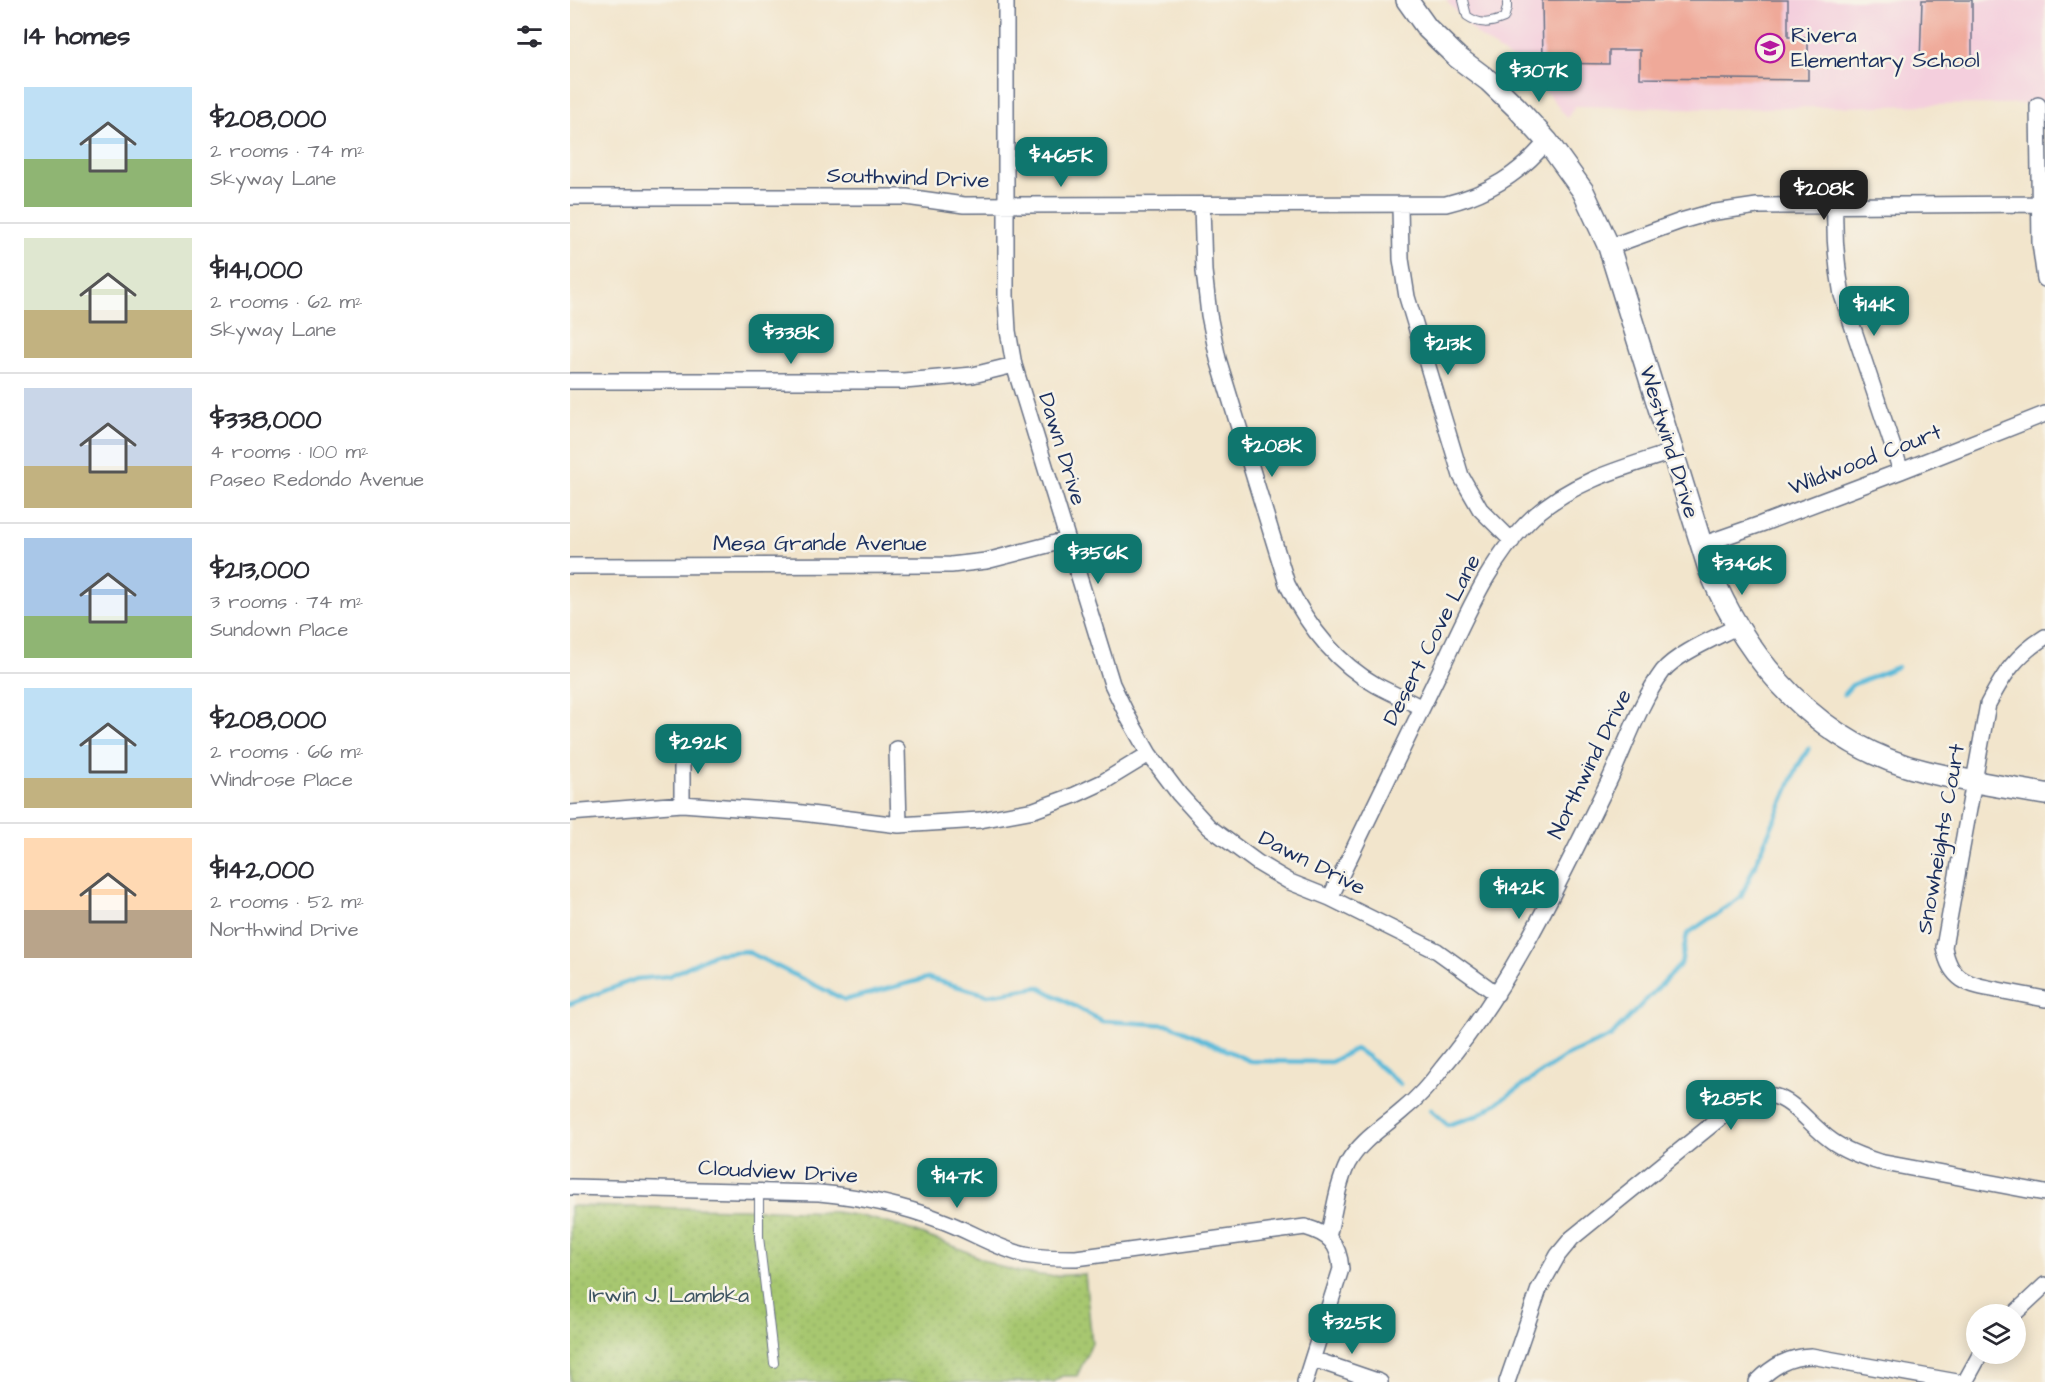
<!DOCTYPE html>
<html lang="en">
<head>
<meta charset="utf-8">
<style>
	body { margin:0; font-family:"Architects Daughter",sans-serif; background:#f7f7f7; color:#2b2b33; height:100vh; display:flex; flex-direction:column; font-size:22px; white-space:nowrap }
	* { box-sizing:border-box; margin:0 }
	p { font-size:20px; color:#7c7c81 }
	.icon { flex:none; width:33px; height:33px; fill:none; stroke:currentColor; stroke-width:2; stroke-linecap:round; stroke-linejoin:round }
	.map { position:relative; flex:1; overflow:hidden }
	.sheet { display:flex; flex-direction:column; background:#fff; width:570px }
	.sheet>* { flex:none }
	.fabs { position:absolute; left:1396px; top:1304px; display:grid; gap:12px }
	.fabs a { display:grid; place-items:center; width:60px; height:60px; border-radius:50%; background:#fff; box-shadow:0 3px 15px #0003; font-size:30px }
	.price { position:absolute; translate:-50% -51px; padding:0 14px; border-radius:12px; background:#0f766e; color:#fff; font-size:20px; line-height:39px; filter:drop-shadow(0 2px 3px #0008) }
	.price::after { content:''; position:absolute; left:50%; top:36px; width:18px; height:14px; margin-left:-9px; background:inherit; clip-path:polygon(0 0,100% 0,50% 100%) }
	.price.current { background:#222; color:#fff }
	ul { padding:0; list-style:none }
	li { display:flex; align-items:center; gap:18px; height:150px; padding:0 24px }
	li+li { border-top:2px solid #e1e1e2 }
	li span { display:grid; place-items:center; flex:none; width:168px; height:120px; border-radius:0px; color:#555 }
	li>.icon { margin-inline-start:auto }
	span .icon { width:72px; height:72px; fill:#fffc; stroke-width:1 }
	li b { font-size:26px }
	h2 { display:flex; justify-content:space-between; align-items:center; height:72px; padding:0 24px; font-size:26px }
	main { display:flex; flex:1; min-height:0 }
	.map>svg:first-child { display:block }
</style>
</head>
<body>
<main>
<section class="sheet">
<h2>14 homes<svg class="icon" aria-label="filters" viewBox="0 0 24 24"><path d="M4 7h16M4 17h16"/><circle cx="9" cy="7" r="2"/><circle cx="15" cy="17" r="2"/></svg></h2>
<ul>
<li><span style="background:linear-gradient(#bfe0f5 60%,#8fb573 0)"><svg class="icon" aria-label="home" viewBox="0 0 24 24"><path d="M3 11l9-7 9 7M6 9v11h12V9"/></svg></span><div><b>$208,000</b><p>2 rooms · 74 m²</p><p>Skyway Lane</p></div></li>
<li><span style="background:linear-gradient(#dfe7d0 60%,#c2b280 0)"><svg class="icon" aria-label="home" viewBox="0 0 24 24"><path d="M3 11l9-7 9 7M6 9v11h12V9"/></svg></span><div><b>$141,000</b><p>2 rooms · 62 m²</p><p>Skyway Lane</p></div></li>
<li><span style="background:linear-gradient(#c9d6e8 65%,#c2b280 0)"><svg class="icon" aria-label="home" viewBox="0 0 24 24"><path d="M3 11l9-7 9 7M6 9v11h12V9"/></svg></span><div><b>$338,000</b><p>4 rooms · 100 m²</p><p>Paseo Redondo Avenue</p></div></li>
<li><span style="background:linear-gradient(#a9c7e8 65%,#8fb573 0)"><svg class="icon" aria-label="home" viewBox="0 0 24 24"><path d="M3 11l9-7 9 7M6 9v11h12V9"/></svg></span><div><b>$213,000</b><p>3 rooms · 74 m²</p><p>Sundown Place</p></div></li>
<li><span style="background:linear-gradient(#bfe0f5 75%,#c2b280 0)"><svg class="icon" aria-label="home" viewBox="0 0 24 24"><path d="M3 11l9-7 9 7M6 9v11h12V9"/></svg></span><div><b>$208,000</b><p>2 rooms · 66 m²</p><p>Windrose Place</p></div></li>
<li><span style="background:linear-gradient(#ffd9b3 60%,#b9a48a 0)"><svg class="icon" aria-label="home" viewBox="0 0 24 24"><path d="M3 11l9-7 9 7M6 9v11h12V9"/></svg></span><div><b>$142,000</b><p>2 rooms · 52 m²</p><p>Northwind Drive</p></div></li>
</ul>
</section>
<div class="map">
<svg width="1475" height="1382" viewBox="0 0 1475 1382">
	<defs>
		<pattern id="park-dots" width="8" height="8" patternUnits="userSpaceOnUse" patternTransform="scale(1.5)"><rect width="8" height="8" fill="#a7c770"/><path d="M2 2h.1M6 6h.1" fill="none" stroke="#8fab63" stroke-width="1.8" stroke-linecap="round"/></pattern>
	</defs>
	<rect width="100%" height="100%" fill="#f7f3e8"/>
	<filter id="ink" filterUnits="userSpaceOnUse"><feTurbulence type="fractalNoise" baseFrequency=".0167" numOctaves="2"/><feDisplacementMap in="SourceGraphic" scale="12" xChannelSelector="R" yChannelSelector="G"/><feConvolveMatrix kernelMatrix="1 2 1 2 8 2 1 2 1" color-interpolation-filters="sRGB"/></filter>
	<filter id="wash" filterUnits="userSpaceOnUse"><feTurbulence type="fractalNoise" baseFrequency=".008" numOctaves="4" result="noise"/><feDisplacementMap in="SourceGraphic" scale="24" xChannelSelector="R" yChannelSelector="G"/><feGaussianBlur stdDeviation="1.35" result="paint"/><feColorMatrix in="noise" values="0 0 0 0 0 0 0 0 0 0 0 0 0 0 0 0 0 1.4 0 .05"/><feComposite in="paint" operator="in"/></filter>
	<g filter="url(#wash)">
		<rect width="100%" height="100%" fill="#f2e5cc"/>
		<path fill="#f4cfdd" d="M876,0H1475V103L1147,109L1005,106L997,118L981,97L944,61L906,34Z"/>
		<path fill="url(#park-dots)" stroke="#617b67" stroke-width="1.5" d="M0,1206L171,1209L266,1212L295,1217L332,1227L391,1249L427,1266L453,1273L479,1276L515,1274L522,1343L507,1376H492L484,1382H0Z"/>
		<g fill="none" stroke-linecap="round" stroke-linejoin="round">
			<path stroke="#5abad9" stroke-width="4.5" d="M1274,694L1282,685L1327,667
				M0,1004L66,979L99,976L144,954L176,951L275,1000L358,978L418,995L469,987L532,1021L601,1025L680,1061L761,1062L785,1049L797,1056L830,1084
				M861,1110L878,1125L909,1115L996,1056L1040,1037L1111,964L1117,934L1171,897L1228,766L1239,748"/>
		</g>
		<g id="blocks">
			<path fill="#efa999" d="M972,0H1218V37H1238V80L1070,78V50H1039V64L973,63Z
				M1352,0H1402V66L1350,64Z"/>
		</g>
	</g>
	<g filter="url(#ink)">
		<use href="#blocks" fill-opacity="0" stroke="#666f84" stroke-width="1.5"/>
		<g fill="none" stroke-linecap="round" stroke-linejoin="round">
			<g stroke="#666f84" stroke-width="10">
				<path id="service" d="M893,0L897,16C910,25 919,24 934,18L937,8V0
					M189,1191V1237L204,1363"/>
			</g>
			<g stroke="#666f84" stroke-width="18">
				<path id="minor" d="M436,0V296L438,331L444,365L542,684L558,717L579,754L609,794L639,827L688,863L720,882L760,898L867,951L927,994
					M1468,105L1470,243L1475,279
					M0,197H336L394,205L876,204C918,194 950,174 977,141
					M830,204L831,259L837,297L891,476L910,509L942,541
					M632,205L634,271L639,315L648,359L717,584C737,625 765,662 806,685C821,693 837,700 852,708
					M1265,205C1264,236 1266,264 1272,295L1331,471
					M1039,247L1111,221L1139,213L1187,206L1469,204
					M0,381H334L403,375L444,365
					M1131,545L1191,524L1331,471L1475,414
					M0,566L381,565L416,561L497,540
					M1475,637C1445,656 1434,674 1418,704L1374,947C1380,981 1398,985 1428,990C1444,993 1459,996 1475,999
					M112,746V804
					M327,749L329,825
					M0,813L112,804L224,812L329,825L410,820L464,810L505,795L533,782L579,754
					M760,898C796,824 831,750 867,677C894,622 918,559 963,517C1003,481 1052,468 1102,452
					M0,1187L249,1193C291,1197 331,1205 370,1220C399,1230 425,1248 455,1255C472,1258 489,1258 506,1258L735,1227C759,1234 769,1243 771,1269L735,1382
					M758,1237C764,1213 767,1185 778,1163C791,1140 814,1127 833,1110C848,1098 862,1082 873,1067C943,983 991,878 1039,781C1055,747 1071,700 1093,671C1105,655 1147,637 1166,627
					M1444,1314L1475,1285
					M743,1359L810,1382
					M937,1382L969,1289L988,1255L1002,1238L1171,1101C1216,1080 1230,1119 1262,1141C1276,1151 1293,1157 1309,1162L1475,1193
					M1187,1382C1203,1366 1218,1357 1241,1356L1387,1382
					M1395,1382L1411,1353"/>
			</g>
			<g stroke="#666f84" stroke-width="24">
				<path id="secondary" d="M837,0L857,28L887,57L919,81L946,107L977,141L1013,191L1039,247L1139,569C1178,664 1251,746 1354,771C1393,781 1435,787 1475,794"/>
			</g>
			<use href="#service" stroke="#fff" stroke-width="8"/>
			<use href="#minor" stroke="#fff" stroke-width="15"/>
			<use href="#secondary" stroke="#fff" stroke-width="21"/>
		</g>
	</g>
	<defs>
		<g id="school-ring" transform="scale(1.5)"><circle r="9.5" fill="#f7f3e8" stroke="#b5179e" stroke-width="1.5"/><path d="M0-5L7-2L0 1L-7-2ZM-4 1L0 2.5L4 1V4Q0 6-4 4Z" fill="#b5179e"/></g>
	</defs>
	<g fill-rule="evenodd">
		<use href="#school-ring" x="1200" y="48"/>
	</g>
	<g text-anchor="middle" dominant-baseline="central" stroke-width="5" stroke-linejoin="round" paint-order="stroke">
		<g font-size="22" fill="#1b2f5e" stroke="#f7f3e8" text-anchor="start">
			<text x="1221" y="35">Rivera<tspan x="1221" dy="25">Elementary School</tspan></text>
		</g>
		<g font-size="22" fill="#1b2f5e" stroke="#f7f3e8">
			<text transform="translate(338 178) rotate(2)">Southwind Drive</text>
			<text transform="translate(1099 442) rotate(73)">Westwind Drive</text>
			<text transform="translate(492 449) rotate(73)">Dawn Drive</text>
			<text transform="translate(1295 460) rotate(-21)">Wildwood Court</text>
			<text x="250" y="543">Mesa Grande Avenue</text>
			<text transform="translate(862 640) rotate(-63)">Desert Cove Lane</text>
			<text transform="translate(1020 764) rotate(-64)">Northwind Drive</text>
			<text transform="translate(1371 839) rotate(-80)">Snowheights Court</text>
			<text transform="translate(742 863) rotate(27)">Dawn Drive</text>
			<text transform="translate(208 1172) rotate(3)">Cloudview Drive</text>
		</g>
		<g font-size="22" fill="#3e5562" stroke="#f7f3e8">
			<text x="99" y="1295">Irwin J. Lambka</text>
		</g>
	</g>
</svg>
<div class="fabs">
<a><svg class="icon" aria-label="layers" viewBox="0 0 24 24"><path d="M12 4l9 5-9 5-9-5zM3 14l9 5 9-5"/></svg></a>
</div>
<b class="price" style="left:969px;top:103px">$307K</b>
<b class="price" style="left:491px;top:188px">$465K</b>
<b class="price current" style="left:1254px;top:221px">$208K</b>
<b class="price" style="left:1304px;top:337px">$141K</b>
<b class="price" style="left:221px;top:365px">$338K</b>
<b class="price" style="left:878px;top:376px">$213K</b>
<b class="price" style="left:702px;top:478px">$208K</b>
<b class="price" style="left:528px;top:585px">$356K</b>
<b class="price" style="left:1172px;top:596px">$346K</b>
<b class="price" style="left:128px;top:775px">$292K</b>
<b class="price" style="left:949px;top:920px">$142K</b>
<b class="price" style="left:1161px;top:1131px">$285K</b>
<b class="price" style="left:387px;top:1209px">$147K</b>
<b class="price" style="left:782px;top:1355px">$325K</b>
</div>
</main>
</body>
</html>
